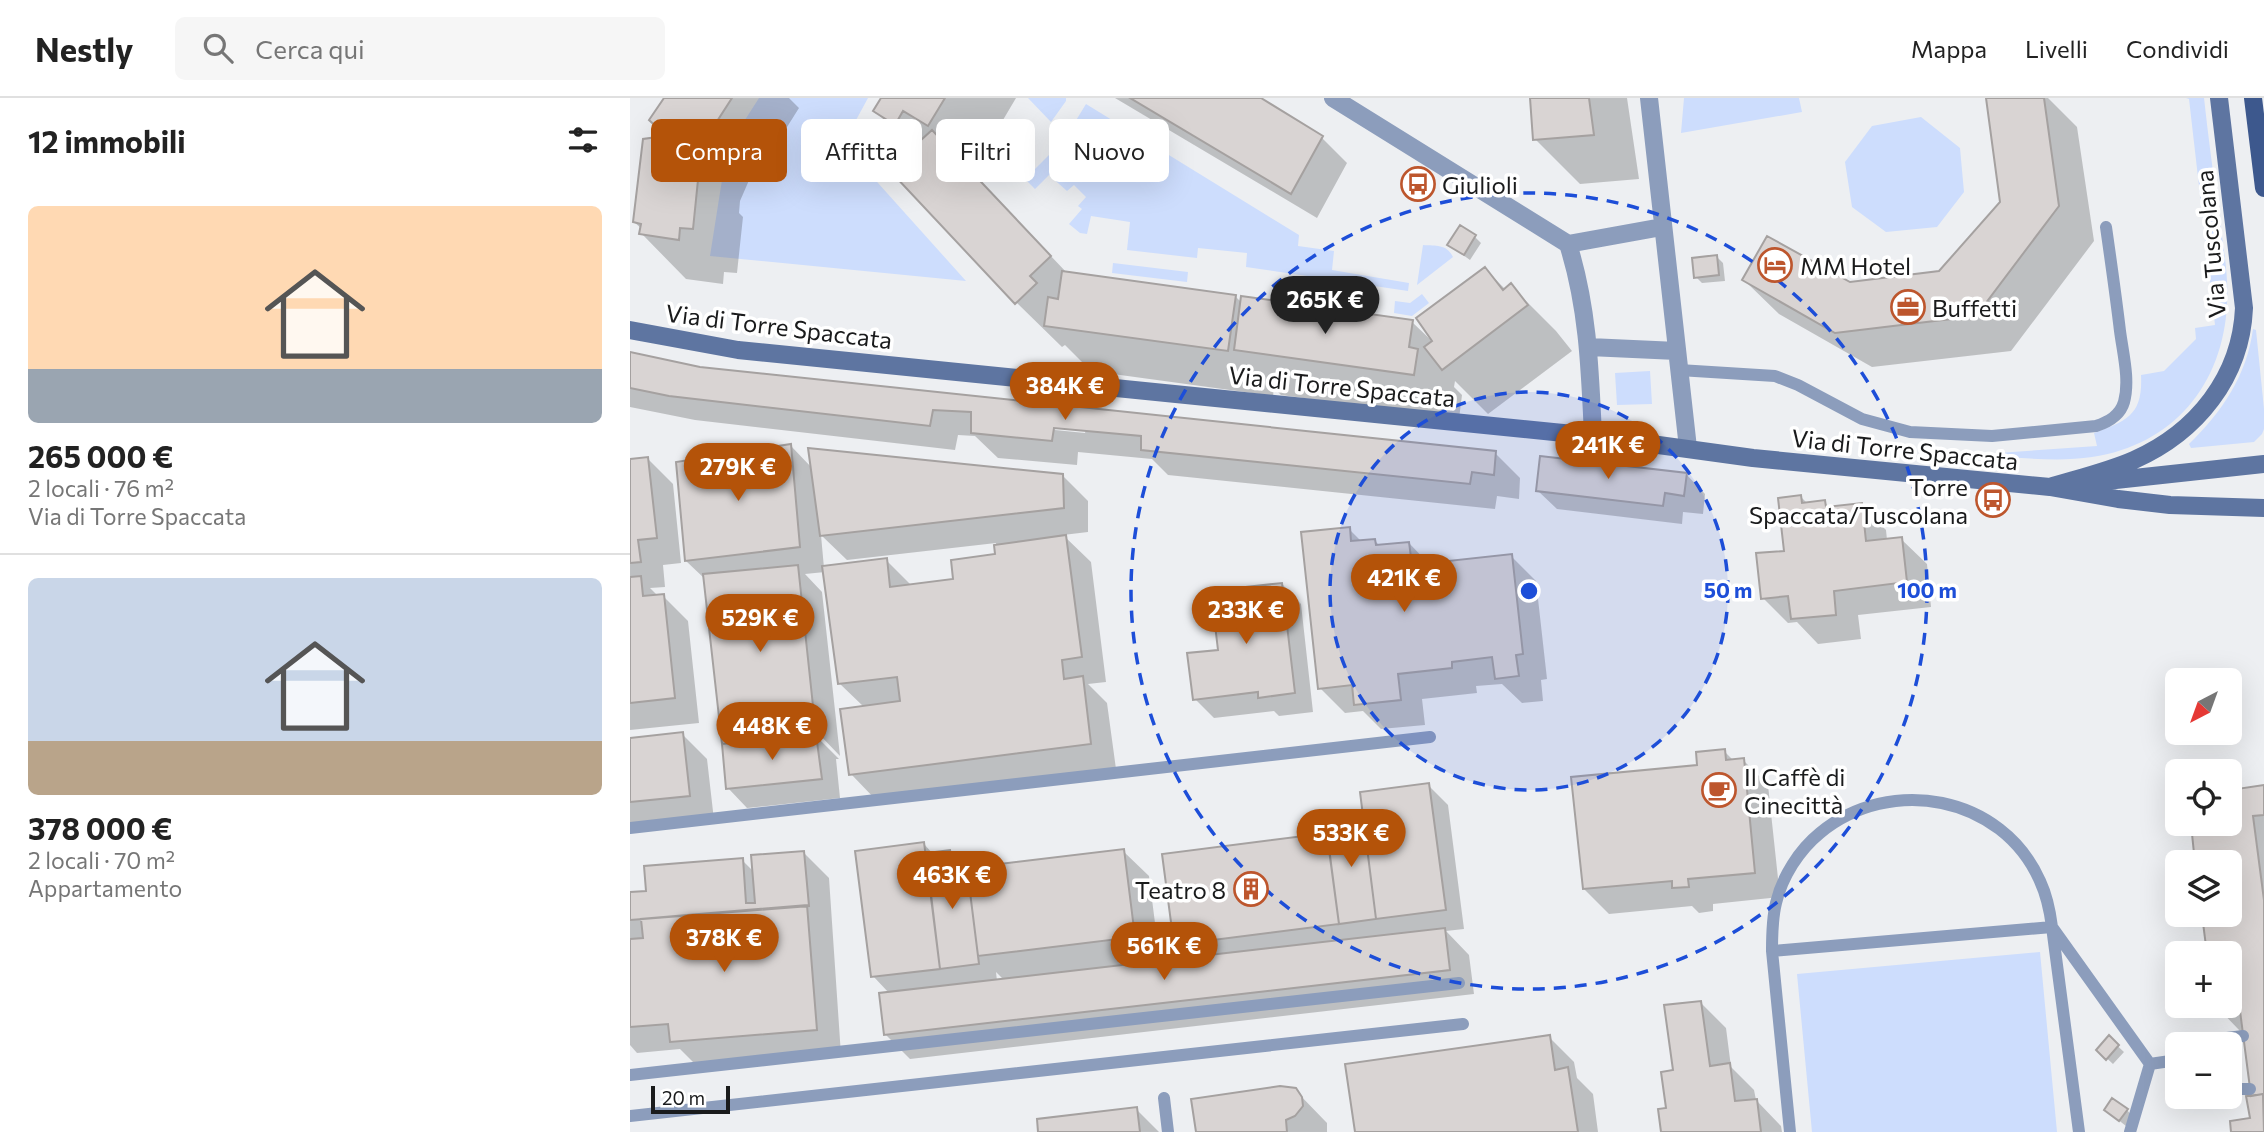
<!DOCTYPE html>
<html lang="it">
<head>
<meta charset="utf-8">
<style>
	body { margin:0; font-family:Commissioner,sans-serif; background:#f6f6f6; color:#222; height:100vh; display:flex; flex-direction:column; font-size:26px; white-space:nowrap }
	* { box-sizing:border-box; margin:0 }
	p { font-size:23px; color:#767676 }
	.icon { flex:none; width:38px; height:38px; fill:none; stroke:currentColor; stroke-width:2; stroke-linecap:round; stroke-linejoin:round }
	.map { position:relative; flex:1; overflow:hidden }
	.details { display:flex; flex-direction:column; background:#fff; width:630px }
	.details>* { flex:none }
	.hud { position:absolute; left:21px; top:21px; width:665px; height:63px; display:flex; gap:14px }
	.needle { width:46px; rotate:221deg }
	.buttons { position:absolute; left:1535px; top:570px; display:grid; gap:14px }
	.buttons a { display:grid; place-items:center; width:77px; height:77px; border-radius:10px; background:#fff; box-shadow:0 7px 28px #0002; font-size:35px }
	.scale { position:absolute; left:21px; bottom:18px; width:79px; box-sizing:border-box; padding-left:7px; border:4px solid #1a1b1c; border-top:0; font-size:19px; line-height:24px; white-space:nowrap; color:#1a1b1c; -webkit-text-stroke:5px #fff; paint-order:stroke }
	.price { position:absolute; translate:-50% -60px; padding:0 16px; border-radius:24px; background:#b45309; color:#fff; font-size:23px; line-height:46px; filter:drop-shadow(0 2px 4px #0008) }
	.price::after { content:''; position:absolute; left:50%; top:42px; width:21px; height:16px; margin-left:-10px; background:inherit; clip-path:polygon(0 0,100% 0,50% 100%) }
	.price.current { background:#222; color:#fff }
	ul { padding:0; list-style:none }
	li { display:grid; align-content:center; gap:14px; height:371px; padding:0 28px }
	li+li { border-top:2px solid #e0e0e0 }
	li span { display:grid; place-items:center; height:217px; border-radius:10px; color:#555 }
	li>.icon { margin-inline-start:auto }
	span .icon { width:126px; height:126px; fill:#fffc; stroke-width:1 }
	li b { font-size:30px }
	h2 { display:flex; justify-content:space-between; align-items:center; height:84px; padding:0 28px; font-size:30px }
	.pill { padding:0 24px; border-radius:10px; background:#fff; box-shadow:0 7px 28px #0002; font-size:24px; line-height:63px }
	.pill.current { background:#b45309; color:#fff }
	header { display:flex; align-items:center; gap:42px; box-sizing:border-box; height:98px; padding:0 35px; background:#fff; border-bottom:2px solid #e0e0e0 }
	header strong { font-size:33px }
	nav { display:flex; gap:38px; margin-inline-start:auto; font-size:24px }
	.search { width:490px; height:63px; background:#f6f6f6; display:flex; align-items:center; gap:18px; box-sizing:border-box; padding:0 24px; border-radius:10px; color:#767676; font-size:26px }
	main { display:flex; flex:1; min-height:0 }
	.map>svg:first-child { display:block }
</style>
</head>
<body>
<header>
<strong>Nestly</strong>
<div class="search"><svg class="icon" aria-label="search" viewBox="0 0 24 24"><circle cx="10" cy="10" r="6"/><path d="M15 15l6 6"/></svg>Cerca qui</div>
<nav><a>Mappa</a><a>Livelli</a><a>Condividi</a></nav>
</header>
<main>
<section class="details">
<h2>12 immobili<svg class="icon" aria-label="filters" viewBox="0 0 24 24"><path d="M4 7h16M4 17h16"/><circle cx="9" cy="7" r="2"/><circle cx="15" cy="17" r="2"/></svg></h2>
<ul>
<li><span style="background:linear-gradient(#ffd9b3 75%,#9aa5b1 0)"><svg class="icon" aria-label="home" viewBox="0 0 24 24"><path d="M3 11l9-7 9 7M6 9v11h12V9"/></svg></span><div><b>265 000 €</b><p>2 locali · 76 m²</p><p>Via di Torre Spaccata</p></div></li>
<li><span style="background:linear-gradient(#c9d6e8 75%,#b9a48a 0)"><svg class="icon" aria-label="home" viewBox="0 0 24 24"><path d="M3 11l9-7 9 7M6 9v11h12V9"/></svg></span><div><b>378 000 €</b><p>2 locali · 70 m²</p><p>Appartamento</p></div></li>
</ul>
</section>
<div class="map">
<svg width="1634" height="1034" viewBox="0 0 1634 1034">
	<rect width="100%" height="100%" fill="#edeff2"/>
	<path fill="#cdddfd" d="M129,0H238L213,46L336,183L80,158L97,50Z
		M398,0H436V3L421,24Z
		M1054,0H1169L1172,14L1051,35Z
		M1556,0H1574C1578,37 1583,74 1588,111C1592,142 1599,175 1597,206C1593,287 1543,347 1462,359C1424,365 1378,358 1339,357L1467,348L1464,335C1498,323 1513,316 1511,277L1534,273L1566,241L1565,230L1585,227L1559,1Z
		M456,6L669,137L668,148L704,153L702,172L779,185L778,193L616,169L617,155L568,150L567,160L497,152L500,124L461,118L457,136L450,135L439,126L452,111L448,108L456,99L444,87L437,93L419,77L405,91L395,81L434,42Z
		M1291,19L1330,50L1334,94L1307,129L1256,134L1222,109L1215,64L1242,28Z
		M793,147C806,148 817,146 823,159L787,187Z
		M483,165L558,174L557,184L482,175Z
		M662,189L736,199L735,210L660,200Z
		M792,196L799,205L782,218L764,215L765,203L780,205Z
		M1623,231L1626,232L1634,311V331L1632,336L1624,344L1561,350L1559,346C1592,314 1617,277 1623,231Z
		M1020,273L1022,306L987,307L985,275Z
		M1410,854L1427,1034H1182L1167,876Z"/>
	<path fill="#0003" fill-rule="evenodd" d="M36,0H159L169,10L128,75L125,73L120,80L110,103L109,115L113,119L107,175L94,174L93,186L56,181L11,135L12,131L4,124L28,41Z
		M253,0H386L344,71L335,68L438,176L606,199L612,205L782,224L803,244L855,171L876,192L881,188L926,233L942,253L858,316L825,283L824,289L832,297L829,321L651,297L644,290L643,298L461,273L435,247L432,249L387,205L250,59L279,55L284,51L245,13Z
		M485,0H627L692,40L717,65L687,120Z
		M901,0H997L1009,81L950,86L905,41Z
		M1358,0H1418L1447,29L1464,143L1381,253L1242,269L1149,216L1114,182L1220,186L1310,174L1371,104Z
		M845,139L851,145L840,162L819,147Z
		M1087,159L1093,165L1095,183L1072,185L1066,179Z
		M0,256L69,270L865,355L890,380L889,401L867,398L865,411L538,377L522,361L448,354L447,367L368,360L345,338L328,337L325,352L65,322L0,309ZM415,327L456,331L455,335L415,331Z
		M161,348L183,371L433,378L458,403V434L433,437L461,464L476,584L458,586L477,605L486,671L246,702L221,676L234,609L209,585L195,474L175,476L192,494L210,658L185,632V637L209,661H206L210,700L117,710L98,690L75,481L56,463ZM191,437L217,462L366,445L367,458L325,482L281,487L256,462L194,470Z
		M18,361L43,386L51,465L33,467L35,489L20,490L28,498H33L58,523L69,625L0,632V363Z
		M1056,376L1075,396L1073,416L1053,414L1052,426L927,411L907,392Z
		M1171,399L1178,406L1194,404L1200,410L1231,407L1256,432L1257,442L1271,441L1297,466L1301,509L1228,517L1231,541L1188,546L1167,524L1158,525L1133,500L1156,454Z
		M719,431L732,444L745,443L750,448L779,445L800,467L881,458L906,483L917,581L911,582L913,603L892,605L872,586L846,588L847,595L792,601L795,627L751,631L733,613L715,615L690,590Z
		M652,486L671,506L683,614L649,618L644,613L584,620L565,601L590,553Z
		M52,636L77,661L84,722L0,731V641Z
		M1094,653L1104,663L1113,662L1138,687L1150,799L1083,806V813L1069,815L1062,808L979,816L954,791Z
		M798,687L818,707L834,831L816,833L839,857L844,896L280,961L255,936L259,895L243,878L294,746L303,756L320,754L331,765L335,764L342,771L493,753L519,778L530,864L560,861L546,846L699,737ZM366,874L374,882L367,883Z
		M1634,689V1034H1603L1622,1021L1625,999L1615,932L1610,933L1586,908H1600V693Z
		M174,755L199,780L211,957L67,968L50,951L7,955L0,947V796L18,794L112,762L125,775Z
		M1071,905L1096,930L1101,969L1124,992L1126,1002L1151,1028L1152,1034H1033L1045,974Z
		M919,939L944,964L947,980L963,996L968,1034H727Z
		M1479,940L1494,954L1483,966L1468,952Z
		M665,992L697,1025V1034H568Z
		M506,1011L529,1034H410Z
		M1497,1012L1502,1018L1496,1028L1482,1017Z"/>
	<path fill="#d9d4d3" stroke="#a5a1a0" stroke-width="2" d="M34,0H102L82,31L79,29L75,34L66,58L65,71L69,72L63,131L50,130L49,142L9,136L11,126L3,124L13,41L27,39L30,32L19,22Z
		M251,0H315L298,28L273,13L265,27L243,13Z
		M500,0H631L693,38L661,96Z
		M900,0H959L964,37L903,42Z
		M1356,0H1414L1429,108L1346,218L1205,235L1112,182L1137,138L1220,184L1309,173L1370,104Z
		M302,32L421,158L400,178L407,185L385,206L247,59L267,40L279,53Z
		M830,127L846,137L834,157L817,147Z
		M1087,157L1089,177L1064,180L1062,160Z
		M855,169L873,192L881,185L898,207L812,272L794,249L802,243L786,220Z
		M432,173L606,197L598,253L414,228L418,199L428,201Z
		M611,198L783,222L779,249L788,251L784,277L604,252Z
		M0,254L70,269L866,353L864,377L842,374L840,386L511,352V338L424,330L422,343L341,335V314L303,312L300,328L39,298L0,290Z
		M161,346L170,449L55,463L46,364Z
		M178,350L433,376L434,410L190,438Z
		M910,358L1057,375L1054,398L1035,395L1033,408L906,393Z
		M18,359L27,440L8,442L11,464L0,465V361Z
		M1171,397L1172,405L1195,402L1196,409L1232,405L1236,443L1272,439L1277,484L1204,493L1206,517L1161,521L1158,498L1131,501L1126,455L1154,453L1148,400Z
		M720,429L721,443L745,441L746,447L779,444L782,467L882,456L893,556L886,557L889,578L865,581L862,559L822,564V570L768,576L771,602L724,607L722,587L688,591L671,434Z
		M436,437L452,559L432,562L434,581L453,578L461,646L219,677L210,611L270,603L267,579L208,586L192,468L257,460L260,489L323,481L321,462L365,456L364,447Z
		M168,467L186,636L92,646L73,476Z
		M11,478L13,498L34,496L45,600L0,605V479Z
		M652,485L665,595L628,600V594L563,602L557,555L588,552L581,493Z
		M53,634L60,698L0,704V640Z
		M186,636L192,681L96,691L92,646Z
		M1095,651L1096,662L1114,660L1125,775L1058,781L1059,789L1042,790V783L953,791L941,679L1067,667L1066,654Z
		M799,685L816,812L746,821L730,694Z
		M1634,687V717L1623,718L1634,802V1004L1633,996L1621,998L1609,905L1600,906V856H1577L1572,817H1600V765H1565L1561,726H1600V692Z
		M733,717L746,821L709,826L695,722Z
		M697,735L709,826L544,847L532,756Z
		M294,744L310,871L241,879L225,753Z
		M494,751L505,839L348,858L337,770Z
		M320,752L322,764L336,762L349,866L310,871L296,755Z
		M174,753L179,808L0,822V794L16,793L14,768L113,760L116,805H125L121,757Z
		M177,807L187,932L40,944L38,926L0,929V841L13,840L11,821Z
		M815,830L820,872L254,937L249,895Z
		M1071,903L1080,968L1100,965L1105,1003L1127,1001L1131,1034H1031L1028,1011L1036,1010L1031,974L1043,972L1034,907Z
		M920,937L925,972L938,969L948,1034H725L715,966Z
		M1479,937L1489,947L1476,962L1466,952Z
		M650,988L666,990L672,999L673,1008L665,1018L656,1022L657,1034H566L561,1001Z
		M1633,996L1634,1034H1601L1600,1023L1620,1020L1616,998Z
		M1482,1000L1498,1011L1489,1023L1474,1012Z
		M507,1009L510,1034H408L407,1021Z"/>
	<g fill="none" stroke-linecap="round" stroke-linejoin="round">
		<path stroke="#8c9dbc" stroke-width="12" d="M1049,272L1145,278L1168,287L1232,321L1280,334L1362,338L1466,328C1478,324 1490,318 1494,304C1500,282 1493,256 1490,233C1486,199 1481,164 1476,129
			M0,730L800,639
			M1142,853C1142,837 1142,821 1146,805C1152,779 1169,752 1190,735C1260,677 1372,697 1410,783C1417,798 1420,813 1422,829L1520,966L1547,962
			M1571,947L1573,943L1613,938
			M0,977L829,885
			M1600,991H1620
			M534,1000L538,1034
			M0,1018L833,926
			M1160,1034L1142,853L1422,829L1449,1034
			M1500,1034L1520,966"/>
		<path stroke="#8c9dbc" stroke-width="18" d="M703,0L938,146
			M1019,0L1058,350
			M938,146C958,209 960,272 963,338
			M938,146L1032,129
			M959,249L1047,253"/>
		<path stroke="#5e75a1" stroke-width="18" d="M0,232L108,252L963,338L1123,360L1420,389L1488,401L1540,407L1634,410
			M1458,385L1634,366
			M1423,388C1450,380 1479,373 1504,362C1567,334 1611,279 1614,210L1589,0"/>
		<path stroke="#3d588d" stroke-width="18" d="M1623,0L1634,90"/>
	</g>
	<circle cx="899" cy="493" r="199" fill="#1d4ed8" fill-opacity=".12"/>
	<g fill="none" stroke="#1d4ed8" stroke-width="3.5" stroke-dasharray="12 9">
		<circle cx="899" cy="493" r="199"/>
		<circle cx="899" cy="493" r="398"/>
	</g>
	<defs>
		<g id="bus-ring" transform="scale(1.75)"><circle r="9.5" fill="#fff" stroke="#bd562d" stroke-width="1.5"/><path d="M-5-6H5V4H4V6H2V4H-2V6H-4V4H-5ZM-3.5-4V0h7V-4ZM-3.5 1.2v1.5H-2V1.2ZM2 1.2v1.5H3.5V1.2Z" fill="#bd562d"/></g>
		<g id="hotel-ring" transform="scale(1.75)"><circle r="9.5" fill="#fff" stroke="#bd562d" stroke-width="1.5"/><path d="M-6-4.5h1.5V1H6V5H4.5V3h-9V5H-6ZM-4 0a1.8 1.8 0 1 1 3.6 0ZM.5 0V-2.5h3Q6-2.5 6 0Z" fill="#bd562d"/></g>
		<g id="office-ring" transform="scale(1.75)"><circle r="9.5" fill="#fff" stroke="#bd562d" stroke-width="1.5"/><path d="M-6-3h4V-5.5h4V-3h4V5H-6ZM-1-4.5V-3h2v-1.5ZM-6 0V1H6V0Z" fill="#bd562d"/></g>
		<g id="cafe-ring" transform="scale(1.75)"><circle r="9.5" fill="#fff" stroke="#bd562d" stroke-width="1.5"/><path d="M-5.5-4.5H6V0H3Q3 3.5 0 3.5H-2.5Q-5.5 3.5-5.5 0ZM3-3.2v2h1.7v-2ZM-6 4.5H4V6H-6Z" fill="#bd562d"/></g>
		<g id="building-ring" transform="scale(1.75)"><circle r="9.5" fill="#fff" stroke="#bd562d" stroke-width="1.5"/><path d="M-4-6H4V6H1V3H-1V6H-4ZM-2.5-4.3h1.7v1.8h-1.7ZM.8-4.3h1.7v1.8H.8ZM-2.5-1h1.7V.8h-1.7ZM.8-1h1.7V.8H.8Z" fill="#bd562d"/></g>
	</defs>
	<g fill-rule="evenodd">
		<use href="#bus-ring" x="788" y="86"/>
		<use href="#hotel-ring" x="1145" y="167"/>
		<use href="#office-ring" x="1278" y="209"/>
		<use href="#bus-ring" x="1363" y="402"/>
		<use href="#cafe-ring" x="1089" y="692"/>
		<use href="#building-ring" x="621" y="791"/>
	</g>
	<g text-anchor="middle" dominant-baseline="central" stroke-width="7" stroke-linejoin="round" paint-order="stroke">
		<g font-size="24" fill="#1a1b1c" stroke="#fff" text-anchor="start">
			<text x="812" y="86">Giulioli</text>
			<text x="1170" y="167">MM Hotel</text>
			<text x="1302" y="209">Buffetti</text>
			<text x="1338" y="388" text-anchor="end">Torre<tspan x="1338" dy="28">Spaccata/Tuscolana</tspan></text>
			<text x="1114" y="678">Il Caffè di<tspan x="1114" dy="28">Cinecittà</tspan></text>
			<text x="596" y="791" text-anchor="end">Teatro 8</text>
		</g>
		<g font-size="24" fill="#1a1b1c" stroke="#fff">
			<text transform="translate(1580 146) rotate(-95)">Via Tuscolana</text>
			<text transform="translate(149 228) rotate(7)">Via di Torre Spaccata</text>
			<text transform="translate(712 288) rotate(6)">Via di Torre Spaccata</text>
			<text transform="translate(1275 351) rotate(6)">Via di Torre Spaccata</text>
		</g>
	</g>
	<circle cx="899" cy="493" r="10" fill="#1d4ed8" stroke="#fff" stroke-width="3.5"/>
	<g font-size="21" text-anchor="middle" font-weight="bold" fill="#1d4ed8" stroke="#fff" stroke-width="7" stroke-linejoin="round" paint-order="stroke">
		<text x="1098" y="500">50 m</text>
		<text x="1297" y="500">100 m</text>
	</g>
</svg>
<div class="buttons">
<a><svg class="needle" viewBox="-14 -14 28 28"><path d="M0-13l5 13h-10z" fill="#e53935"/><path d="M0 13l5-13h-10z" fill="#767676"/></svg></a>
<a><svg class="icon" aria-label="locate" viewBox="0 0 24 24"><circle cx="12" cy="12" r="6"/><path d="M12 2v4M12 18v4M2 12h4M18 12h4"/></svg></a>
<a><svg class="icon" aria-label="layers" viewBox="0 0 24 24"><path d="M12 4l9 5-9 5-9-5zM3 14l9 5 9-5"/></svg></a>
<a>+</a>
<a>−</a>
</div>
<div class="scale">20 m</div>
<b class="price current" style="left:695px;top:238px">265K €</b>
<b class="price" style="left:435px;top:324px">384K €</b>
<b class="price" style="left:978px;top:383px">241K €</b>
<b class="price" style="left:108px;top:405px">279K €</b>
<b class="price" style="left:774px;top:516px">421K €</b>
<b class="price" style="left:616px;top:548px">233K €</b>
<b class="price" style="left:130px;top:556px">529K €</b>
<b class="price" style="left:142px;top:664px">448K €</b>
<b class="price" style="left:721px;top:771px">533K €</b>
<b class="price" style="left:322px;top:813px">463K €</b>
<b class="price" style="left:94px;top:876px">378K €</b>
<b class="price" style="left:534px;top:884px">561K €</b>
<div class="hud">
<a class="pill current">Compra</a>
<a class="pill">Affitta</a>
<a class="pill">Filtri</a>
<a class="pill">Nuovo</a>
</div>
</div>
</main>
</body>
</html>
